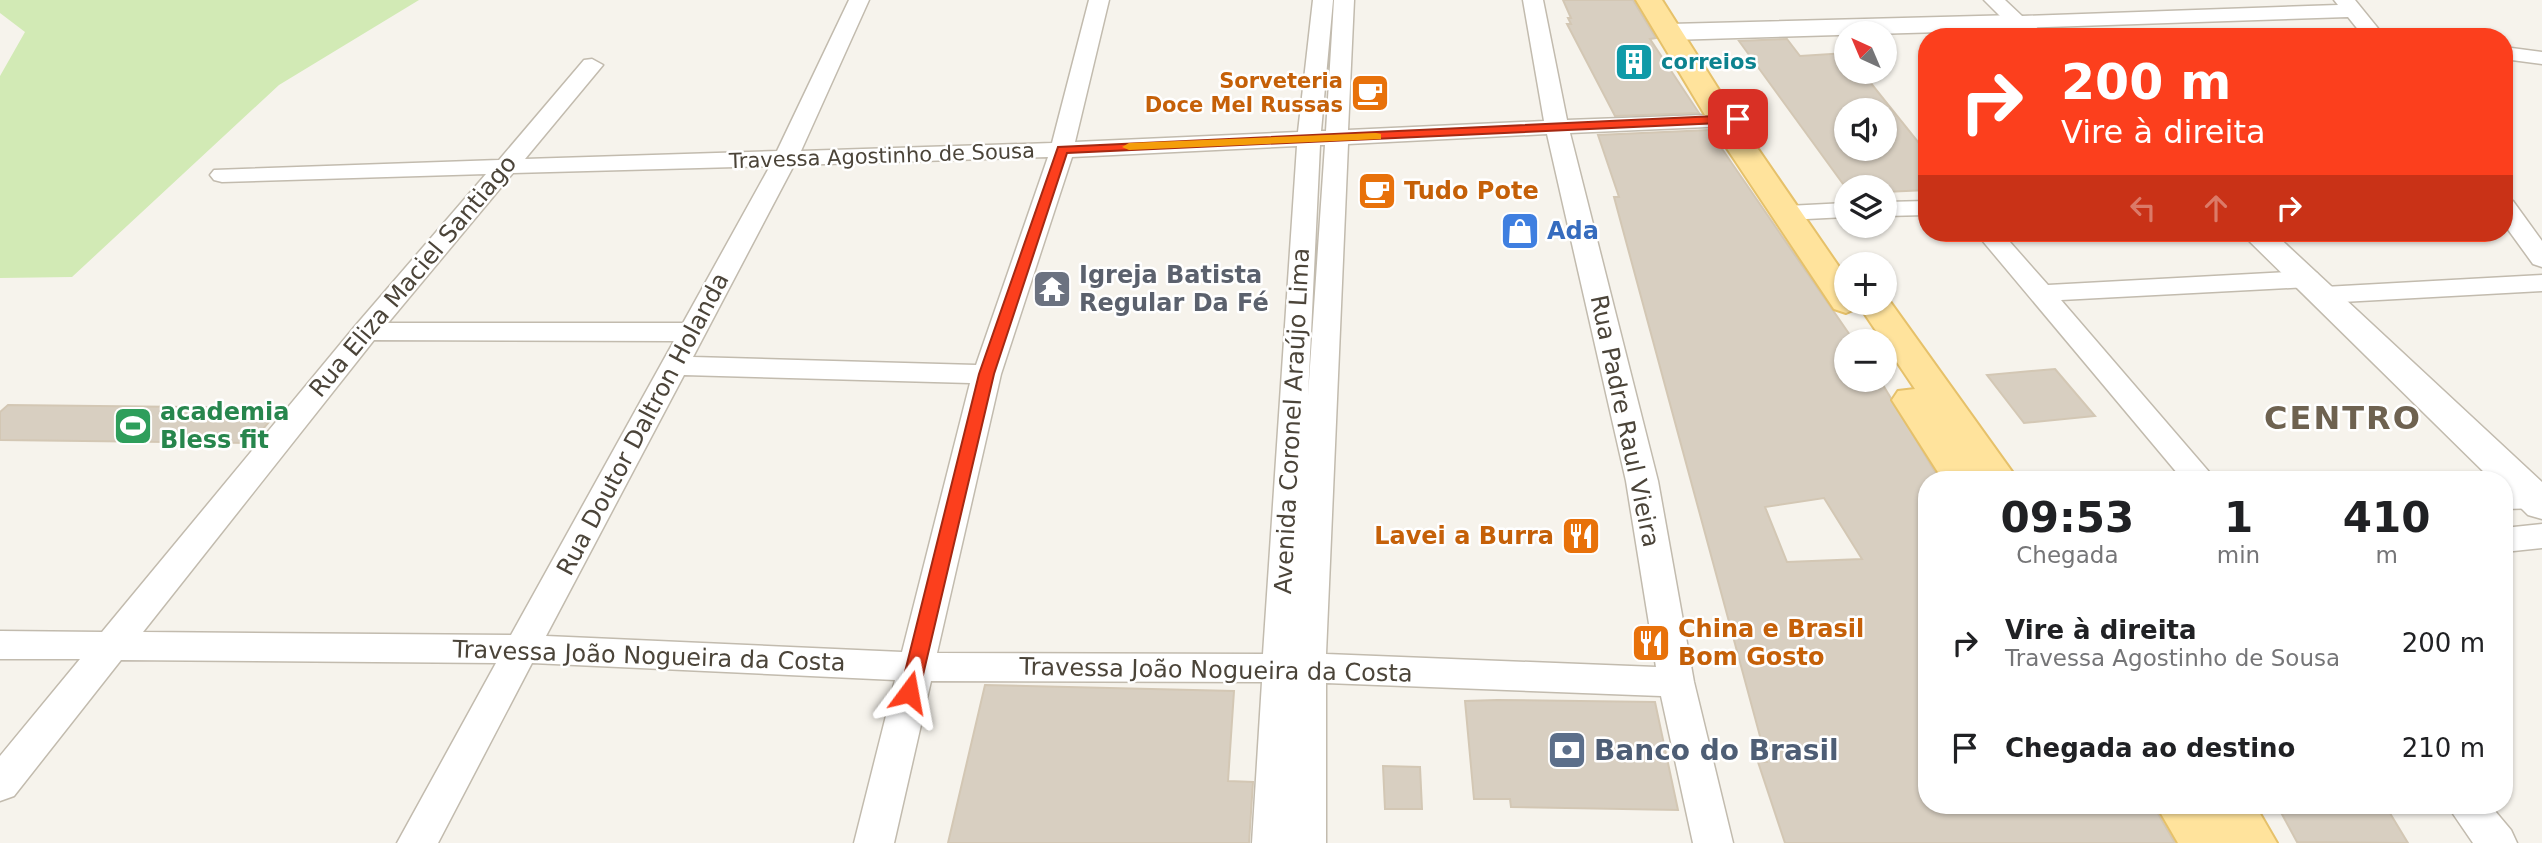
<!DOCTYPE html>
<html lang="pt">
<meta charset="utf-8">
<style>
body{margin:0;font-family:"DejaVu Sans",sans-serif;background:#f2f2f2;color:#202124;height:100vh;display:flex;flex-direction:column;font-size:26px;white-space:nowrap}
*{box-sizing:border-box;margin:0}
p{font-size:23px;color:#757577}
.icon{flex:none;width:38px;height:38px;fill:none;stroke:currentColor;stroke-width:2;stroke-linecap:round;stroke-linejoin:round}
.map{position:relative;flex:1;overflow:hidden}
.sheet{position:absolute;left:1918px;top:471px;width:595px;height:343px;display:flex;flex-direction:column;background:#fff;border-radius:28px;box-shadow:0 2px 5px #0004}
.sheet>*{flex:none}
.guide{position:absolute;left:1918px;top:28px;width:595px;height:214px;border-radius:28px;box-shadow:0 2px 5px #0004;background:#fc3f1d;color:#fff;overflow:hidden}
.needle{width:46px;rotate:316deg}
.buttons{position:absolute;left:1834px;top:21px;display:grid;gap:14px}
.buttons a{display:grid;place-items:center;width:63px;height:63px;border-radius:50%;background:#fff;box-shadow:0 2px 5px #0004;font-size:35px}
.pin{position:absolute;display:grid;place-items:center;width:60px;height:60px;color:#fff;margin:-30px;border-radius:14px;box-shadow:0 4px 10px #0006}
.me{position:absolute;width:77px;margin:-38px;rotate:13deg;stroke-linejoin:round;filter:drop-shadow(0 0 5px #0008)}
.turn{display:flex;align-items:center;gap:24px;height:147px;padding:0 28px;font-size:32px}
.turn .icon{width:91px;height:91px;stroke-width:2.5}
.turn b{display:block;font-size:49px;line-height:60px}
.lanes{display:flex;align-items:center;height:66px;padding:0 28px;background:#0003;justify-content:center;gap:35px;direction:ltr}
.lanes .off{opacity:.35}
.eta{display:flex;justify-content:space-evenly;align-items:center;height:119px;text-align:center}
.eta b{font-size:42px;font-weight:800;line-height:49px}
ul{padding:0;list-style:none}
li{display:flex;align-items:center;gap:21px;height:105px;padding:0 28px}
li div{flex:1}
li b{display:block;font-size:26px}
li em{font-style:normal}
.map>svg:first-child{display:block}
</style>
<div class="map">
<svg width="2542" height="843" viewBox="0 0 2542 843">
<rect width="100%" height="100%" fill="#f6f3ec"/>
<path fill="#d2eab5" d="M 0,0 L 419,0 L 279,85 L 72,277 L 0,278 L 0,76 L 25,32 L 0,13 Z"/>
<path fill="#d8cfc1" stroke="#d3c7b4" stroke-width="2" fill-rule="evenodd" d="M 1563,0 L 1633,0 L 1656,38 L 1650,39 L 1699,113 L 1615,116 L 1567,24 L 1571,24 L 1568,18 L 1571,18 Z
M 1787,39 L 1800,56 L 1846,53 L 1846,72 L 1862,72 L 1927,153 L 1927,190 L 1885,192 L 1885,187 L 1846,188 L 1739,41 ZM 1846,110 L 1885,110 L 1885,149 L 1846,149 Z
M 1709,130 L 1854,341 L 1846,341 L 1846,380 L 1880,380 L 1940,480 L 1927,480 L 1927,805 L 2153,805 L 2175,843 L 1785,843 L 1758,762 L 1767,762 L 1614,197 L 1619,197 L 1598,135 ZM 1824,498 L 1862,559 L 1787,562 L 1765,507 Z
M 2055,369 L 2095,416 L 2024,423 L 1987,375 Z
M 8,405 L 281,408 L 251,443 L 0,440 L 0,412 Z
M 985,685 L 1234,691 L 1228,781 L 1253,782 L 1249,843 L 948,843 Z
M 1497,700 L 1655,702 L 1678,810 L 1511,807 L 1510,799 L 1474,799 L 1465,701 Z
M 1383,766 L 1420,767 L 1422,809 L 1385,809 Z
M 2277,805 L 2385,805 L 2408,843 L 2297,842 Z"/>
<g fill="none" stroke-linecap="round" stroke-linejoin="round">
<g stroke="#c2bbae" stroke-width="3">
<path id="minor" d="M 849,0 L 869,0 L 801,151 L 1052,143 L 1089,0 L 1109,0 L 1075,142 L 1298,132 L 1313,0 L 1333,0 L 1321,131 L 1326,131 L 1334,0 L 1354,0 L 1348,130 L 1544,121 L 1523,0 L 1543,0 L 1567,120 L 1760,113 L 1763,118 L 1760,123 L 1752,125 L 1570,133 L 1658,481 L 1694,682 L 1733,843 L 1693,843 L 1661,696 L 1326,683 L 1326,843 L 1252,843 L 1262,682 L 931,681 L 894,843 L 854,843 L 895,680 L 532,663 L 438,843 L 397,843 L 496,663 L 121,660 L 14,796 L 0,801 L 0,756 L 80,659 L 0,659 L 0,631 L 102,632 L 356,325 L 486,174 L 222,182 L 214,180 L 210,175 L 214,170 L 499,160 L 584,60 L 592,59 L 603,65 L 525,159 L 777,151 ZM 1547,134 L 1626,481 L 1656,667 L 1326,654 L 1348,144 ZM 1320,145 L 1325,145 L 1308,396 ZM 1297,146 L 1263,654 L 937,653 L 1001,374 L 1072,157 ZM 1048,157 L 976,365 L 693,357 L 794,165 ZM 770,166 L 683,323 L 388,323 L 513,173 ZM 374,340 L 674,341 L 511,635 L 143,632 ZM 684,375 L 970,383 L 902,652 L 546,636 Z
M 1984,0 L 2005,0 L 2022,16 L 2338,5 L 2334,0 L 2355,0 L 2385,37 L 2364,37 L 2348,17 L 2017,28 L 2010,26 Z
M 2504,47 L 2542,52 L 2542,64 L 2504,59 Z
M 2504,199 L 2513,201 L 2542,241 L 2542,267 L 2533,264 L 2504,224 Z
M 1927,201 L 1927,215 L 1885,216 L 1885,202 Z
M 1846,203 L 1846,217 L 1787,220 L 1778,218 L 1775,213 L 1778,208 L 1787,206 Z
M 1976,233 L 2002,233 L 2048,285 L 2308,271 L 2317,273 L 2321,279 L 2317,285 L 2308,287 L 2061,300 L 2216,480 L 2183,480 Z
M 2542,275 L 2542,291 L 2324,303 L 2315,301 L 2311,295 L 2315,289 L 2324,287 Z
M 2542,486 L 2542,508 L 2504,509 L 2504,487 Z
M 2542,524 L 2542,548 L 2504,552 L 2504,528 Z
M 2447,805 L 2490,805 L 2511,830 L 2517,843 L 2473,843 Z"/>
</g>
<g stroke="#c2bbae" stroke-width="3">
<path id="tertiary" d="M 2017,15 L 2026,17 L 2047,37 L 2019,37 L 2011,30 L 1670,40 L 1661,37 L 1657,32 L 1661,27 L 1670,24 Z
M 2241,233 L 2274,233 L 2542,482 L 2542,519 L 2528,515 L 2504,491 L 2504,480 L 2492,480 Z"/>
</g>
<g stroke="#e6c16a" stroke-width="4">
<path id="primary" d="M 1636,0 L 1662,0 L 1738,120 L 1846,277 L 1846,303 L 1885,303 L 1886,296 L 2018,480 L 1943,480 L 1892,400 L 1898,391 L 1915,389 L 1860,307 L 1846,313 L 1834,309 L 1708,120 Z
M 2156,805 L 2255,805 L 2277,843 L 2178,843 Z"/>
</g>
<use href="#minor" fill="#fff" fill-rule="evenodd"/>
<use href="#tertiary" fill="#fff" fill-rule="evenodd"/>
<use href="#primary" fill="#ffe39c" fill-rule="evenodd"/>
</g>
<path fill="#fc3f1d" stroke="#a42913" stroke-width="2" d="M 1738,115 L 1742,116 L 1742,122 L 1067,153 L 994,374 L 919,692 L 916,698 L 903,698 L 900,692 L 979,374 L 1058,147 Z"/>
<path fill="#f59e0b" d="M 1376,133 L 1381,134 L 1381,139 L 1129,150 L 1122,147 L 1129,143 Z"/>
<defs>
<g id="building-square" transform="scale(2.0125)"><rect x="-9" y="-9" width="18" height="18" rx="4" fill="#0f9aa8" stroke="#fff"/><path d="M-4-6H4V6H1V3H-1V6H-4ZM-2.5-4.3h1.7v1.8h-1.7ZM.8-4.3h1.7v1.8H.8ZM-2.5-1h1.7V.8h-1.7ZM.8-1h1.7V.8H.8Z" fill="#fff"/></g>
<g id="cafe-square" transform="scale(2.0125)"><rect x="-9" y="-9" width="18" height="18" rx="4" fill="#e8710a" stroke="#fff"/><path d="M-5.5-4.5H6V0H3Q3 3.5 0 3.5H-2.5Q-5.5 3.5-5.5 0ZM3-3.2v2h1.7v-2ZM-6 4.5H4V6H-6Z" fill="#fff"/></g>
<g id="shop-square" transform="scale(2.0125)"><rect x="-9" y="-9" width="18" height="18" rx="4" fill="#3f7fe0" stroke="#fff"/><path d="M-5-2.5h2.3a2.7 3.5 0 0 1 5.4 0H5L5.5 6h-11ZM-1.5-2.5h3a1.5 2.3 0 0 0-3 0Z" fill="#fff"/></g>
<g id="temple-square" transform="scale(2.0125)"><rect x="-9" y="-9" width="18" height="18" rx="4" fill="#6b7280" stroke="#fff"/><path d="M0-6L5-2H3V0L6.5 2.5H4V6H1.5V3h-3V6H-4V2.5H-6.5L-3 0V-2H-5Z" fill="#fff"/></g>
<g id="stadium-square" transform="scale(2.0125)"><rect x="-9" y="-9" width="18" height="18" rx="4" fill="#2e9e5b" stroke="#fff"/><path d="M0-5a6.5 5 0 1 0 0 10a6.5 5 0 1 0 0-10ZM-3.5-1.8h7v3.6h-7Z" fill="#fff"/></g>
<g id="restaurant-square" transform="scale(2.0125)"><rect x="-9" y="-9" width="18" height="18" rx="4" fill="#e8710a" stroke="#fff"/><path d="M-5-6h1v4h1v-4h1v4h1v-4h1v5L-1.5 .5V6h-2V.5L-5-1ZM5-6V6H3V1.5H1.5Q1.5-4 5-6Z" fill="#fff"/></g>
<g id="bank-square" transform="scale(2.0125)"><rect x="-9" y="-9" width="18" height="18" rx="4" fill="#5c6f8a" stroke="#fff"/><path d="M-6-4H6V4H-6ZM0-2.3a2.3 2.3 0 1 0 0 4.6a2.3 2.3 0 1 0 0-4.6Z" fill="#fff"/></g>
</defs>
<g fill-rule="evenodd">
<use href="#building-square" x="1634" y="62"/>
<use href="#cafe-square" x="1370" y="93"/>
<use href="#cafe-square" x="1377" y="191"/>
<use href="#shop-square" x="1520" y="231"/>
<use href="#temple-square" x="1052" y="289"/>
<use href="#stadium-square" x="133" y="426"/>
<use href="#restaurant-square" x="1581" y="536"/>
<use href="#restaurant-square" x="1651" y="643"/>
<use href="#bank-square" x="1567" y="750"/>
</g>
<g text-anchor="middle" stroke-width="5" stroke-linejoin="round" paint-order="stroke">
<g font-size="21" font-weight="bold" fill="#0d838f" stroke="#fff" text-anchor="start">
<text x="1661" y="69">correios</text>
</g>
<g font-size="21" font-weight="bold" fill="#c56008" stroke="#fff" text-anchor="end">
<text x="1343" y="88">Sorveteria<tspan x="1343" dy="24">Doce Mel Russas</tspan></text>
</g>
<g font-size="21" fill="#4b4439" stroke="#fff">
<text transform="translate(882 156) rotate(-2)" y="7">Travessa Agostinho de Sousa</text>
</g>
<g font-size="24" font-weight="bold" fill="#c56008" stroke="#fff" text-anchor="start">
<text x="1404" y="199">Tudo Pote</text>
<text x="1554" y="544" text-anchor="end">Lavei a Burra</text>
<text x="1678" y="637">China e Brasil<tspan x="1678" dy="28">Bom Gosto</tspan></text>
</g>
<g font-size="24" font-weight="bold" fill="#366cbe" stroke="#fff" text-anchor="start">
<text x="1547" y="239">Ada</text>
</g>
<g font-size="24" font-weight="bold" fill="#5b616d" stroke="#fff" text-anchor="start">
<text x="1079" y="283">Igreja Batista<tspan x="1079" dy="28">Regular Da Fé</tspan></text>
</g>
<g font-size="24" fill="#4b4439" stroke="#fff">
<text transform="translate(413 276) rotate(-50)" y="8">Rua Eliza Maciel Santiago</text>
<text transform="translate(1292 421) rotate(-87)" y="8">Avenida Coronel Araújo Lima</text>
<text transform="translate(1625 421) rotate(78)" y="8">Rua Padre Raul Vieira</text>
<text transform="translate(643 424) rotate(-62)" y="8">Rua Doutor Daltron Holanda</text>
<text transform="translate(649 656) rotate(2)" y="8">Travessa João Nogueira da Costa</text>
<text transform="translate(1216 670) rotate(1)" y="8">Travessa João Nogueira da Costa</text>
</g>
<g font-size="24" font-weight="bold" fill="#27864d" stroke="#fff" text-anchor="start">
<text x="160" y="420">academia<tspan x="160" dy="28">Bless fit</tspan></text>
</g>
<g font-size="28" font-weight="bold" fill="#4e5e75" stroke="#fff" text-anchor="start">
<text x="1594" y="760">Banco do Brasil</text>
</g>
<g font-size="32" font-weight="bold" letter-spacing="2" fill="#6e6250" stroke="#fff">
<text x="2343" y="429">CENTRO</text>
</g>
</g>
</svg>
<div class="buttons">
<a><svg class="needle" viewBox="-14 -14 28 28"><path d="M0-13l5 13h-10z" fill="#e53935"/><path d="M0 13l5-13h-10z" fill="#757577"/></svg></a>
<a><svg class="icon" aria-label="sound" viewBox="0 0 24 24"><path d="M4 9h4l5-4v14l-5-4H4zM17 9q2 3 0 6"/></svg></a>
<a><svg class="icon" aria-label="layers" viewBox="0 0 24 24"><path d="M12 4l9 5-9 5-9-5zM3 14l9 5 9-5"/></svg></a>
<a>+</a>
<a>−</a>
</div>
<div class="pin" style="left:1738px;top:119px;background:#d93025"><svg class="icon" aria-label="arrive" viewBox="0 0 24 24"><path d="M6 21V4h12l-3 4 3 4H6"/></svg></div>
<svg class="me" style="left:909px;top:692px" viewBox="-20 -20 40 40"><path d="M0-17L14 15 0 8-14 15z" fill="#fc3f1d" stroke="#fff" stroke-width="4"/></svg>
<div class="guide">
<div class="turn"><svg class="icon" aria-label="right" viewBox="0 0 24 24"><path d="M7 20v-9h11M14 6l5 5-5 5"/></svg><div><b>200 m</b>Vire à direita</div></div>
<div class="lanes"><svg class="icon off" aria-label="left" viewBox="0 0 24 24"><path d="M17 20v-9H6M10 6l-5 5 5 5"/></svg><svg class="icon off" aria-label="ahead" viewBox="0 0 24 24"><path d="M12 20V5M6 11l6-6 6 6"/></svg><svg class="icon" aria-label="right" viewBox="0 0 24 24"><path d="M7 20v-9h11M14 6l5 5-5 5"/></svg></div>
</div>
<section class="sheet">
<div class="eta">
<div><b>09:53</b><p>Chegada</p></div>
<div><b>1</b><p>min</p></div>
<div><b>410</b><p>m</p></div>
</div>
<ul>
<li><svg class="icon" aria-label="right" viewBox="0 0 24 24"><path d="M7 20v-9h11M14 6l5 5-5 5"/></svg><div><b>Vire à direita</b><p>Travessa Agostinho de Sousa</p></div><em>200 m</em></li>
<li><svg class="icon" aria-label="arrive" viewBox="0 0 24 24"><path d="M6 21V4h12l-3 4 3 4H6"/></svg><div><b>Chegada ao destino</b></div><em>210 m</em></li>
</ul>
</section>
</div>
